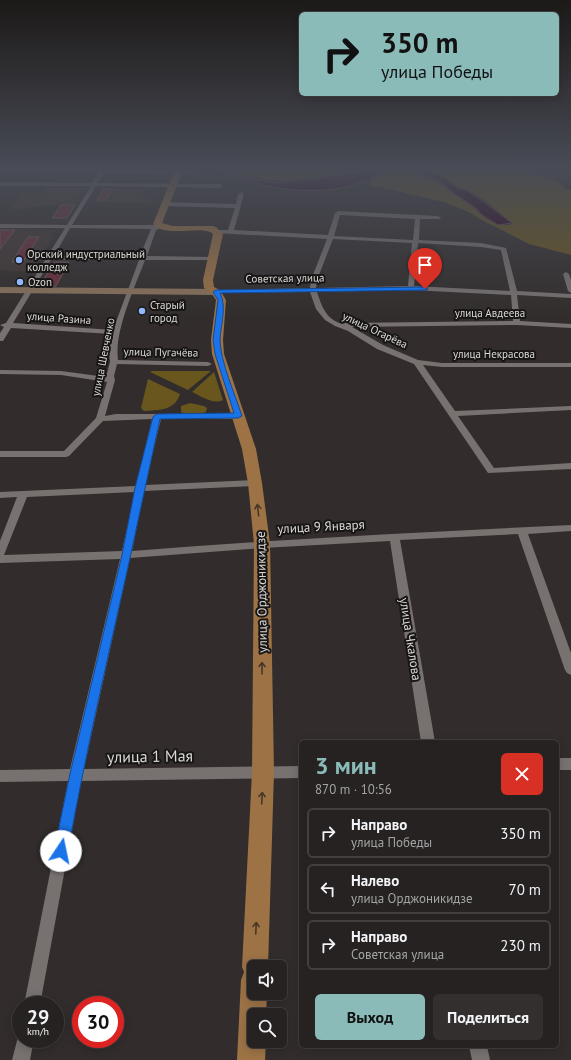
<!DOCTYPE html>
<html lang="ru">
<meta charset="utf-8">
<style>
body{margin:0;font-family:"PT Sans",sans-serif;background:#322f2e;color:#f1f3f6;height:100vh;display:flex;flex-direction:column;font-size:15px;white-space:nowrap}
*{box-sizing:border-box;margin:0}
p{font-size:13px;color:#a4a4a5}
.icon{flex:none;width:22px;height:22px;fill:none;stroke:currentColor;stroke-width:2;stroke-linecap:round;stroke-linejoin:round}
.map{position:relative;flex:1;overflow:hidden}
.panel{position:absolute;left:299px;top:740px;width:260px;height:308px;display:flex;flex-direction:column;background:#262221;border-radius:6px;box-shadow:0 2px 10px #0003,0 0 0 1px #423f3f}
.panel>*{flex:none}
.top-card{position:absolute;left:299px;top:12px;width:260px;height:84px;border-radius:6px;box-shadow:0 2px 10px #0003,0 0 0 1px #423f3f;background:#8bbbb9;color:#111;overflow:hidden}
.controls{position:absolute;left:247px;top:960px;display:grid;gap:8px}
.controls a{display:grid;place-items:center;width:40px;height:40px;border-radius:6px;background:#262221;box-shadow:0 2px 10px #0003,0 0 0 1px #423f3f;font-size:20px}
.speed{position:absolute;left:12px;top:996px;display:flex;gap:8px;font-size:20px;font-weight:700;text-align:center}
.speed>*{display:grid;place-content:center;width:52px;height:52px;border-radius:50%;background:#262221;box-shadow:0 2px 10px #0003,0 0 0 1px #423f3f;line-height:1}
.speed small{font-size:10px;font-weight:400}
.speed .limit{border:6px solid #d22;background:#fff;color:#111}
.pin{position:absolute;display:grid;place-items:center;width:34px;height:34px;color:#fff;margin:-41px -17px;border-radius:50% 50% 50% 0;rotate:-45deg;box-shadow:0 0 4px #0007}
.pin .icon{rotate:45deg}
.me{position:absolute;width:44px;margin:-22px;rotate:11deg;stroke-linejoin:round;filter:drop-shadow(0 0 3px #0008)}
.turn{display:flex;align-items:center;gap:14px;height:84px;padding:0 16px;font-size:18px}
.turn .icon{width:52px;height:52px;stroke-width:2.5}
.turn b{display:block;font-size:28px;line-height:34px}
.round{display:grid;place-items:center;flex:none;width:42px;height:42px;border-radius:6px;background:#322f2e}
.overview{display:flex;align-items:center;justify-content:space-between;height:68px;padding:0 16px}
h1{font-size:24px;font-weight:600;line-height:30px;color:#8bbbb9}
.cta{display:flex;gap:8px;margin-top:auto;padding:8px 16px}
.cta a{flex:1;height:46px;border-radius:6px;background:#8bbbb9;color:#111;font-size:16px;font-weight:600;line-height:46px;text-align:center}
.cta a+a{background:#322f2e;color:#f1f3f6}
ul{padding:0;list-style:none}
li{display:flex;align-items:center;gap:12px;height:50px;margin:0 8px 6px;padding:0 8px;border:2px solid #423f3f;border-radius:6px}
li div{flex:1}
li b{display:block;font-size:15px}
li em{font-style:normal}
.map>svg:first-child{display:block}
</style>
<div class="map">
<svg width="571" height="1060" viewBox="0 0 571 1060">
<rect width="100%" height="100%" fill="#322d2c"/>
<path fill="#403532" d="M 47,188 L 86,188 L 75,205 L 49,205 L 22,209 L 11,209 L 22,193 L 43,193 Z
M 103,189 L 144,189 L 141,197 L 151,197 L 148,203 L 95,202 Z
M 0,229 L 54,230 L 51,235 L 54,236 L 30,272 L 0,270 Z"/>
<path fill="#68561d" d="M 231,170 L 366,170 L 290,180 L 268,180 L 246,175 Z
M 383,170 L 412,171 L 421,174 L 444,186 L 451,192 L 474,208 C 484,219 498,228 513,224 L 487,202 L 471,192 L 457,186 L 447,178 L 426,170 L 527,170 L 530,173 L 557,181 L 566,189 L 571,191 L 571,255 L 529,244 L 482,220 L 469,212 L 444,202 L 371,185 L 370,181 L 381,174 L 380,171 Z
M 152,371 L 211,371 L 188,390 L 150,372 Z
M 214,372 L 223,400 C 213,405 201,396 192,392 Z
M 148,379 L 180,394 C 175,411 158,410 144,411 L 141,408 Z
M 190,403 L 204,406 L 207,408 L 206,412 C 199,415 187,416 181,412 L 181,406 Z"/>
<path fill="#2a001e" stroke="#5f4156" d="M 220,170 L 225,170 L 244,178 L 275,183 L 319,178 L 370,170 L 380,170 L 377,171 L 380,174 L 377,176 C 366,179 356,185 345,187 C 305,196 256,187 220,170 Z
M 408,170 L 424,170 L 445,177 L 456,187 L 466,190 L 477,197 L 512,223 L 498,225 L 482,215 L 477,209 L 455,194 L 440,182 L 424,174 Z"/>
<path fill="#6a2e3a" stroke="#635d5e" d="M 103,189 L 113,189 L 106,200 L 97,200 Z
M 61,205 L 75,205 L 67,218 L 52,218 Z
M 0,230 L 15,230 L 0,249 Z
M 28,237 L 39,237 L 23,262 L 12,262 Z
M 54,262 L 69,262 L 56,286 L 40,286 Z"/>
<g fill="none" stroke-linecap="round" stroke-linejoin="round">
<path fill="#777170" fill-rule="evenodd" d="M 0,170 L 197,171 L 199,173 L 104,173 L 97,183 L 220,184 L 223,186 L 220,188 L 96,186 L 72,225 L 160,225 L 163,227 L 156,230 L 147,256 L 214,257 L 214,259 L 212,260 L 145,260 C 135,287 114,331 118,360 L 208,362 L 212,364 L 208,366 L 117,364 L 114,376 L 115,380 L 105,416 L 116,414 L 241,414 L 242,416 L 241,418 L 238,419 L 161,419 L 145,485 L 255,480 L 260,483 L 255,486 L 144,491 L 132,551 C 279,539 424,532 571,525 L 571,531 L 528,534 L 571,653 L 571,675 L 567,673 L 565,670 L 518,534 L 400,540 L 435,742 L 421,742 L 390,541 L 262,548 L 130,558 L 84,769 L 301,766 L 301,778 L 81,781 L 40,1005 L 24,1005 L 68,781 L 0,782 L 0,770 L 70,769 L 120,559 L 0,563 L 0,541 L 17,497 L 0,498 L 0,492 L 136,486 L 152,419 L 103,421 L 69,456 L 66,457 L 0,457 L 0,451 L 64,451 L 96,418 L 107,382 L 61,375 L 0,374 L 0,370 L 61,371 L 106,377 L 110,362 L 109,353 L 112,334 L 11,328 L 3,341 L 0,341 L 0,333 L 4,327 L 0,325 L 6,323 L 65,228 L 0,228 L 0,224 L 67,225 L 91,186 L 0,186 L 0,182 L 92,183 L 99,172 L 0,171 ZM 70,228 L 151,229 L 140,256 L 54,256 ZM 51,260 L 139,260 L 113,330 L 13,323 ZM 135,492 L 122,551 L 4,555 L 27,497 Z
M 241,192 L 244,194 L 234,230 L 328,235 L 335,213 L 338,211 L 438,216 L 441,218 L 440,219 L 420,219 L 419,240 L 481,243 L 506,248 L 517,291 L 571,294 L 571,298 L 517,295 L 520,321 L 571,324 L 571,328 L 517,325 L 352,327 L 383,345 L 418,360 L 442,363 L 571,363 L 571,367 L 442,367 L 423,365 L 455,411 L 571,406 L 571,410 L 458,416 L 494,468 L 571,463 L 571,469 L 488,473 L 414,364 L 377,349 L 348,331 L 335,326 L 325,320 L 316,309 L 310,292 L 214,293 L 214,291 L 216,290 L 310,288 L 311,280 L 327,239 L 215,233 L 213,232 L 213,230 L 228,230 L 235,208 L 165,206 L 162,204 L 165,202 L 236,204 L 238,194 ZM 340,215 L 415,219 L 413,240 L 334,236 ZM 333,239 L 412,243 L 408,286 L 316,288 L 317,280 ZM 418,243 L 481,247 L 501,250 L 510,291 L 414,286 ZM 411,290 L 511,295 L 513,321 L 345,323 L 342,324 C 326,319 322,307 317,292 Z
M 566,272 L 569,274 L 571,280 L 571,293 L 568,291 L 563,274 Z
M 557,758 L 571,758 L 571,770 L 557,770 Z
M 21,1032 L 21,1039 L 34,1039 L 30,1060 L 12,1060 L 19,1033 Z
M 469,1046 L 487,1046 L 490,1060 L 472,1060 Z"/>
<path fill="#8a725b" fill-rule="evenodd" d="M 0,287 L 216,289 L 221,292 L 216,295 L 0,293 Z"/>
<path fill="#9d7346" fill-rule="evenodd" d="M 175,170 L 183,170 L 162,223 L 173,226 L 213,226 L 216,227 L 223,234 L 213,280 L 214,287 L 220,290 L 226,300 L 223,340 L 224,354 L 256,449 L 262,483 L 270,544 L 274,772 L 268,967 L 254,967 L 254,993 L 267,993 L 266,1015 L 254,1015 L 254,1041 L 266,1041 L 265,1060 L 237,1060 L 241,980 L 244,972 L 242,967 L 252,772 L 254,544 L 248,483 L 242,449 L 212,354 L 211,340 L 216,300 L 212,294 L 204,288 L 203,280 L 213,234 C 203,224 166,239 153,224 Z"/>
</g>
<defs><path id="oneway-shaft" d="M-6 0H5M1.5-3L5.5 0L1.5 3" fill="none" stroke-width="1.6" stroke-linecap="round" stroke-linejoin="round"/></defs>
<g stroke="#473726">
<use href="#oneway-shaft" transform="translate(258 510) rotate(-96)"/>
<use href="#oneway-shaft" transform="translate(262 668) rotate(-90)"/>
<use href="#oneway-shaft" transform="translate(262 798) rotate(-87)"/>
<use href="#oneway-shaft" transform="translate(256 928) rotate(-87)"/>
</g>
<linearGradient id="sky" x2="0" y2="1"><stop stop-color="#1c1918"/><stop offset="0.53" stop-color="#494c56"/><stop offset="1" stop-color="#494c56" stop-opacity="0"/></linearGradient>
<rect width="571" height="318" fill="url(#sky)"/>
<path fill="#1a73e8" stroke="#114b97" d="M 425,287 L 427,288 L 427,290 L 220,293 C 227,306 221,324 220,339 C 220,361 235,394 242,416 L 238,418 L 160,419 C 149,468 139,518 128,567 C 107,661 85,756 68,851 L 66,856 L 61,858 L 56,856 L 54,851 L 70,774 L 122,555 L 135,488 L 153,417 L 157,414 L 234,413 L 215,354 L 213,340 L 218,300 L 213,292 L 216,290 Z"/>
<g fill="#90b8fd" stroke="#181615" stroke-width="1.5">
<circle cx="19" cy="260" r="4"/>
<circle cx="20" cy="282" r="4"/>
<circle cx="142" cy="311" r="4"/>
</g>
<g text-anchor="middle" stroke-width="4" stroke-linejoin="round" paint-order="stroke">
<g font-size="11" fill="#dbd8d7" stroke="#181615" text-anchor="start">
<text x="27" y="258">Орский индустриальный<tspan x="27" dy="13">колледж</tspan></text>
<text x="28" y="286">Ozon</text>
<text x="150" y="309">Старый<tspan x="150" dy="13">город</tspan></text>
</g>
<g font-size="11" fill="#dbd8d7" stroke="#181615">
<text transform="translate(285 278) rotate(-1)" y="4">Советская улица</text>
<text x="490" y="317">улица Авдеева</text>
<text transform="translate(59 318) rotate(4)" y="4">улица Разина</text>
<text transform="translate(375 330) rotate(25)" y="4">улица Огарёва</text>
<text transform="translate(161 352) rotate(1)" y="4">улица Пугачёва</text>
<text x="494" y="358">улица Некрасова</text>
<text transform="translate(103 357) rotate(-79)" y="4">улица Шевченко</text>
</g>
<g font-size="13" fill="#dbd8d7" stroke="#181615">
<text transform="translate(321 526) rotate(-3)" y="5">улица 9 Января</text>
<text transform="translate(261 592) rotate(-91)" y="5">улица Орджоникидзе</text>
<text transform="translate(411 639) rotate(81)" y="5">улица Чкалова</text>
</g>
<g font-size="16" fill="#dbd8d7" stroke="#181615">
<text transform="translate(150 756) rotate(-1)" y="6">улица 1 Мая</text>
</g>
</g>
</svg>
<div class="controls">
<a><svg class="icon" aria-label="sound" viewBox="0 0 24 24"><path d="M4 9h4l5-4v14l-5-4H4zM17 9q2 3 0 6"/></svg></a>
<a><svg class="icon" aria-label="search" viewBox="0 0 24 24"><circle cx="10" cy="10" r="6"/><path d="M15 15l6 6"/></svg></a>
</div>
<div class="speed"><div>29<small>km/h</small></div><div class="limit">30</div></div>
<div class="pin" style="left:425px;top:289px;background:#d93025"><svg class="icon" aria-label="arrive" viewBox="0 0 24 24"><path d="M6 21V4h12l-3 4 3 4H6"/></svg></div>
<svg class="me" style="left:61px;top:851px" viewBox="-20 -20 40 40"><circle r="19" fill="#fff"/><path d="M0-13L10 11 0 6-10 11z" fill="#1a73e8"/></svg>
<div class="top-card">
<div class="turn"><svg class="icon" aria-label="right" viewBox="0 0 24 24"><path d="M7 20v-9h11M14 6l5 5-5 5"/></svg><div><b>350 m</b>улица Победы</div></div>
</div>
<section class="panel">
<div class="overview"><div><h1>3 мин</h1><p>870 m · 10:56</p></div><a class="round" style="background:#d93025;color:#fff"><svg class="icon" aria-label="close" viewBox="0 0 24 24"><path d="M6 6l12 12M18 6L6 18"/></svg></a></div>
<ul>
<li><svg class="icon" aria-label="right" viewBox="0 0 24 24"><path d="M7 20v-9h11M14 6l5 5-5 5"/></svg><div><b>Направо</b><p>улица Победы</p></div><em>350 m</em></li>
<li><svg class="icon" aria-label="left" viewBox="0 0 24 24"><path d="M17 20v-9H6M10 6l-5 5 5 5"/></svg><div><b>Налево</b><p>улица Орджоникидзе</p></div><em>70 m</em></li>
<li><svg class="icon" aria-label="right" viewBox="0 0 24 24"><path d="M7 20v-9h11M14 6l5 5-5 5"/></svg><div><b>Направо</b><p>Советская улица</p></div><em>230 m</em></li>
</ul>
<div class="cta"><a>Выход</a><a>Поделиться</a></div>
</section>
</div>
